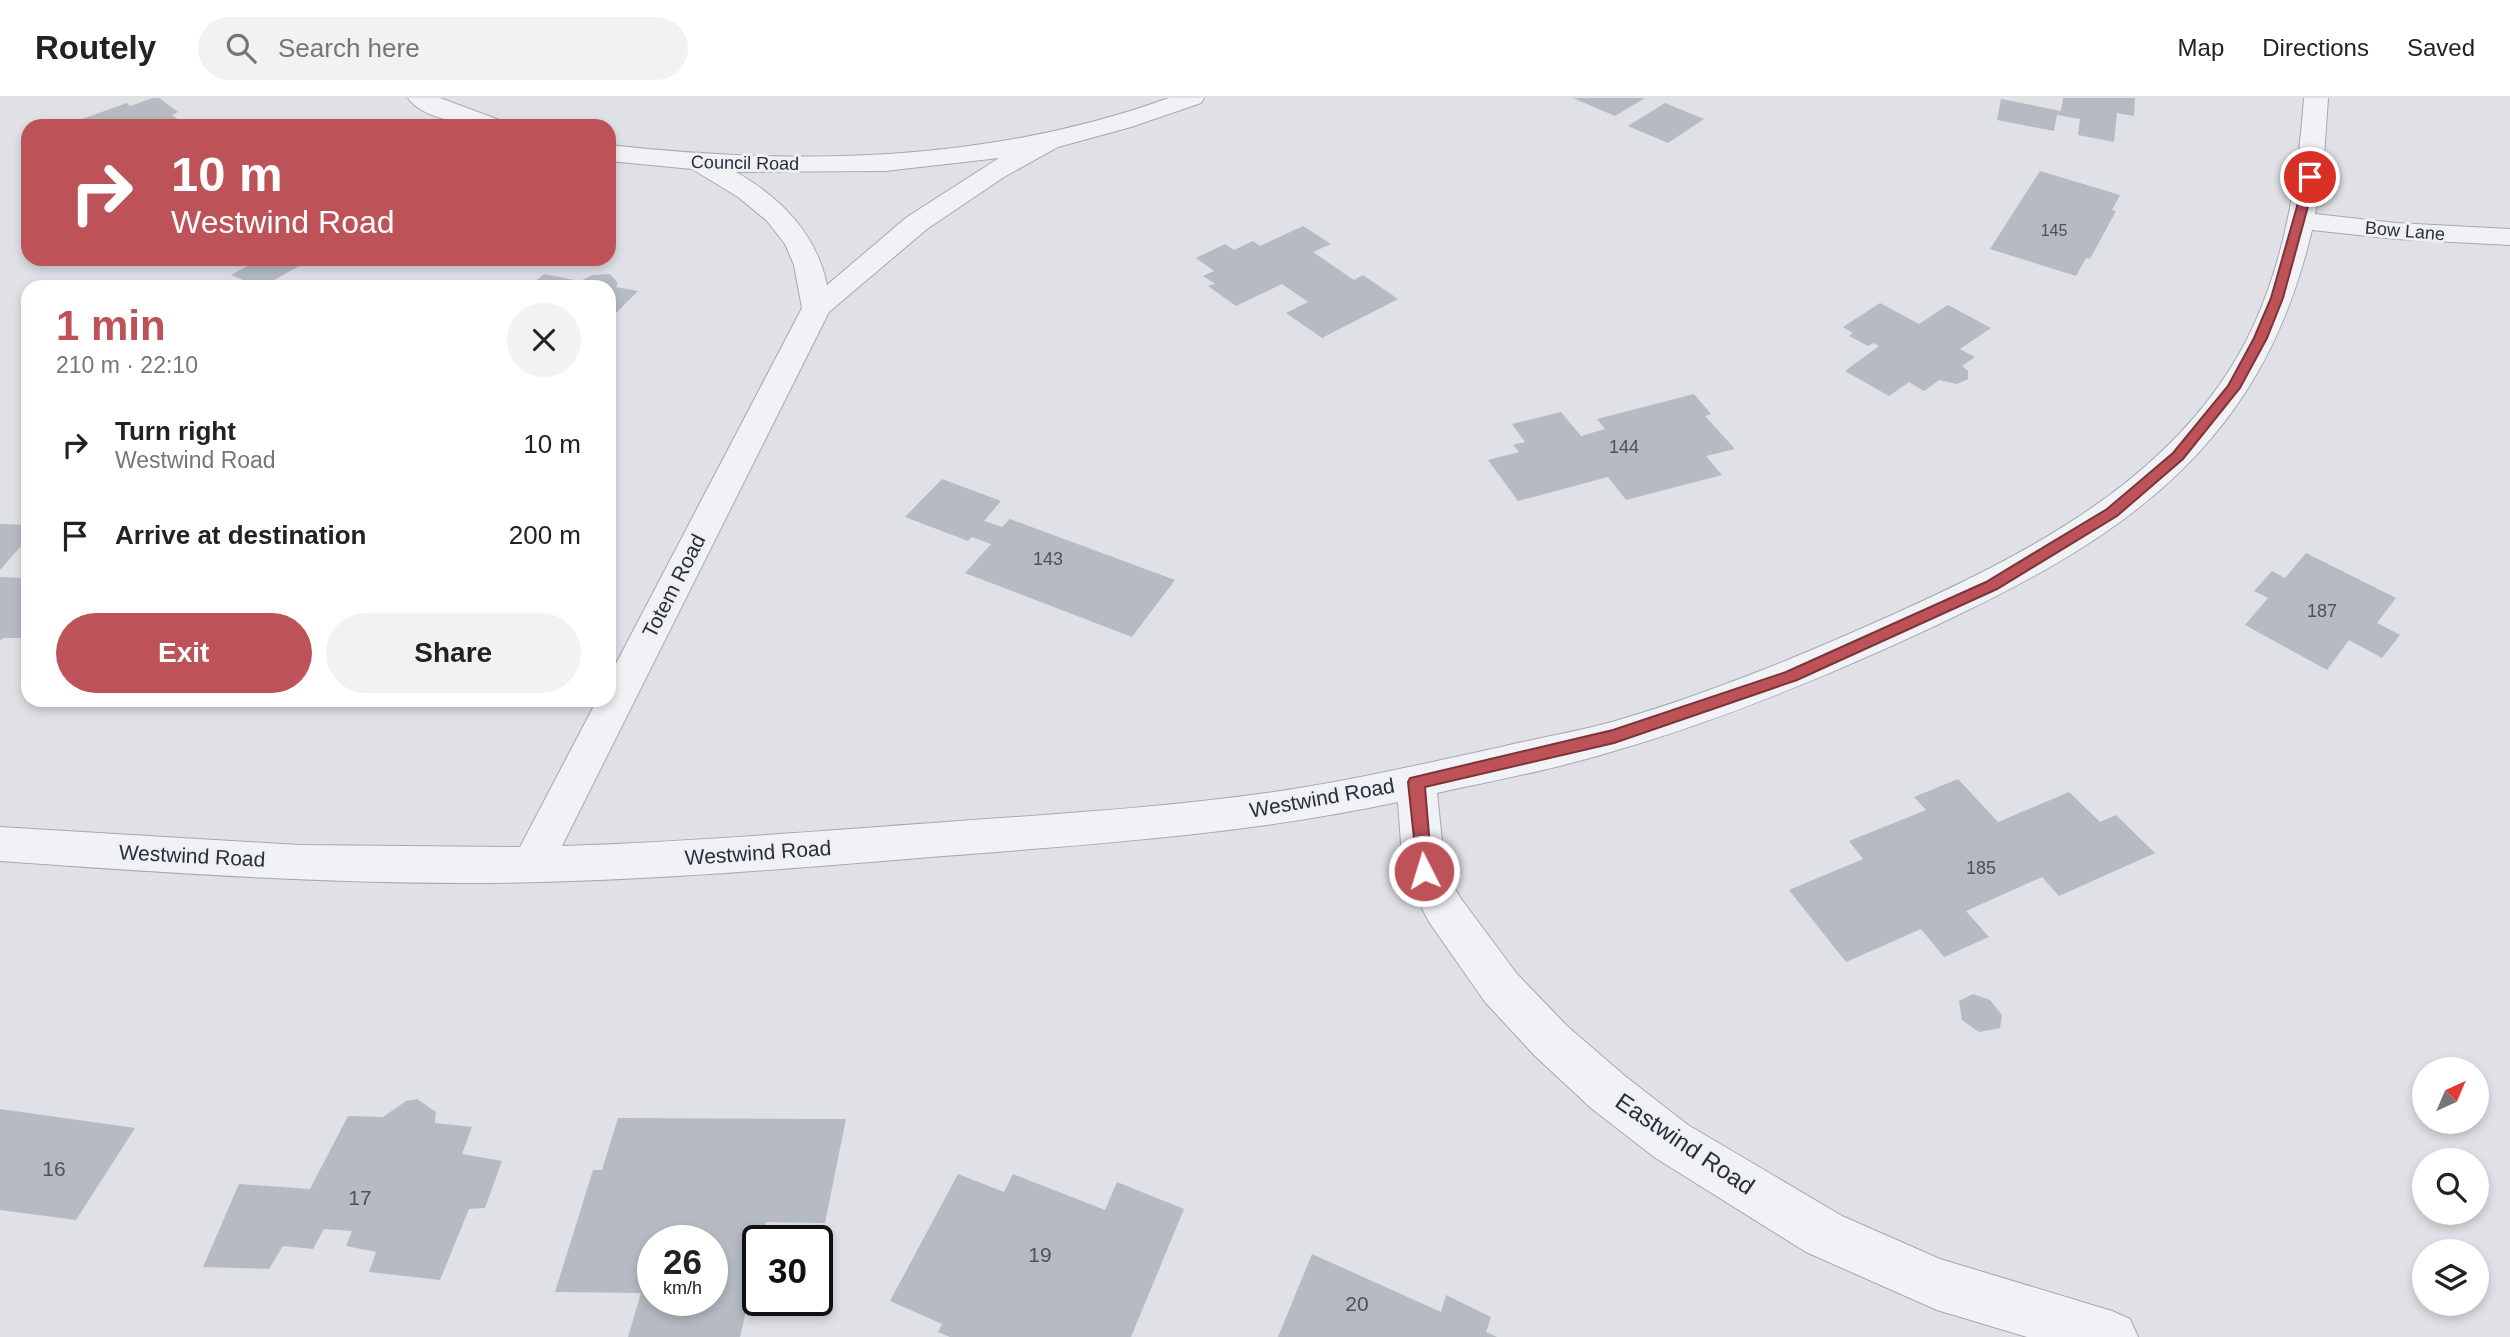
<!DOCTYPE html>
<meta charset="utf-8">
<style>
body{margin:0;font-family:Helvetica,sans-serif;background:#f2f2f2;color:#222;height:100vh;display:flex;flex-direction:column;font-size:26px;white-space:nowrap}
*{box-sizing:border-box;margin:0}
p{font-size:23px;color:#767676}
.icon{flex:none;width:38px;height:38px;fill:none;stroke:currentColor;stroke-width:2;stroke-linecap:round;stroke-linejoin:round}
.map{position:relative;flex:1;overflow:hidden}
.sheet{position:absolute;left:21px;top:182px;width:595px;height:427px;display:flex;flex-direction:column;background:#fff;border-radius:21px;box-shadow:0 4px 10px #0003}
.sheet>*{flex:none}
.guide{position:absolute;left:21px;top:21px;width:595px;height:147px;border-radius:21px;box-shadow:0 4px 10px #0003;background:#bd5258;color:#fff;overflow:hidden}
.needle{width:46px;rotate:44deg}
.controls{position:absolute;left:2412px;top:959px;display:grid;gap:14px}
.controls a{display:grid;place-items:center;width:77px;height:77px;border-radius:50%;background:#fff;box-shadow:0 4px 10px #0003;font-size:35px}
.speed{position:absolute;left:637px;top:1127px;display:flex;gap:14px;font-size:35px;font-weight:700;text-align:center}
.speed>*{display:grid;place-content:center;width:91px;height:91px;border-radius:50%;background:#fff;box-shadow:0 4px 10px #0003;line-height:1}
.speed small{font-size:18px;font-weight:400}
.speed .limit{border:4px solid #111;border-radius:10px;background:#fff;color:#111}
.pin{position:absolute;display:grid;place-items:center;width:60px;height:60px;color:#fff;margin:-30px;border:4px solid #fff;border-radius:50%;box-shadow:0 2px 7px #0007}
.me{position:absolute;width:77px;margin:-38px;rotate:355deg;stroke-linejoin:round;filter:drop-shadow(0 0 5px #0008)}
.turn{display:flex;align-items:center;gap:24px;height:147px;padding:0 35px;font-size:32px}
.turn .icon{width:91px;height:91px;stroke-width:2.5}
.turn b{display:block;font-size:49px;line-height:60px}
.round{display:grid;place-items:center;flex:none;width:74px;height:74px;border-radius:37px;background:#f2f2f2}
.head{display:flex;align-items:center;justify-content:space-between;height:119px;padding:0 35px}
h1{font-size:42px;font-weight:700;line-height:52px;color:#bd5258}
.action{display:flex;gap:14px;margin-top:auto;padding:14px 35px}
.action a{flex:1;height:80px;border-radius:42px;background:#bd5258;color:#fff;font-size:28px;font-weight:700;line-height:80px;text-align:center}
.action a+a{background:#f2f2f2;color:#222}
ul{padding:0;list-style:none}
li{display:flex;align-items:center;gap:21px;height:91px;padding:0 35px}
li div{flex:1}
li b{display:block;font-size:26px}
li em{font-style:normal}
header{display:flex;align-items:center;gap:42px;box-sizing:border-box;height:98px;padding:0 35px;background:#fff;border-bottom:2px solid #e0e0e0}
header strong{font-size:33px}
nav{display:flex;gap:38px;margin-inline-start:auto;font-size:24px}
.search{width:490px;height:63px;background:#f2f2f2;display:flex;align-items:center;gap:18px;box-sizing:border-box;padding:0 24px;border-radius:38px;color:#767676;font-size:26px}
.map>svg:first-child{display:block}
</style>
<header>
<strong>Routely</strong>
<div class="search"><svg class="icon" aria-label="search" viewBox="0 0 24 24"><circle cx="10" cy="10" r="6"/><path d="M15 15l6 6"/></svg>Search here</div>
<nav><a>Map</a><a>Directions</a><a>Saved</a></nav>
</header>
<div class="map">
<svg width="2510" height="1239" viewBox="0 0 2510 1239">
<rect width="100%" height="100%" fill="#dfe1e6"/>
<path fill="#b6bac2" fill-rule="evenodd" d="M 153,0 L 159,0 L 178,14 L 172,17 L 186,28 L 85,28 L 79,22 L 127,5 L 130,8 Z
M 1573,0 L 1645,0 L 1615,18 Z
M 2063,0 L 2135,0 L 2134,18 L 2117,15 L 2114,44 L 2078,37 L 2080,21 L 2057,17 L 2054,33 L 1997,22 L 2001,1 L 2061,13 Z
M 1665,5 L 1704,21 L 1668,45 L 1628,28 Z
M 2040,73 L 2120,97 L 2112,112 L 2116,113 L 2090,161 L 2086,160 L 2076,178 L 1990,151 Z
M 1303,128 L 1331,146 L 1313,154 L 1354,182 L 1363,177 L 1398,201 L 1322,240 L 1286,215 L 1308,204 L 1282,186 L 1236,208 L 1208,188 L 1215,186 L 1203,178 L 1214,173 L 1196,160 L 1225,146 L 1234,152 L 1253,143 L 1260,148 Z
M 260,161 L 311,161 L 262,189 L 231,177 Z
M 544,176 L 580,183 L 593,177 L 610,176 L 618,185 L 616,189 L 638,193 L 609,222 L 609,189 L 528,189 Z
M 1880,205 L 1919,226 L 1948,207 L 1991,230 L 1960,251 L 1975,259 L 1962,268 L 1968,273 L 1968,281 L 1957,286 L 1939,282 L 1924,293 L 1909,284 L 1889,298 L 1845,273 L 1879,248 L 1874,245 L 1868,248 L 1849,238 L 1853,235 L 1843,229 Z
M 1694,296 L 1711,316 L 1705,318 L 1735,351 L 1706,358 L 1722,377 L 1626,402 L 1608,379 L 1518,403 L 1488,362 L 1519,354 L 1513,347 L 1525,344 L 1512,326 L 1561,314 L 1581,338 L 1605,331 L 1597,321 Z
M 942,381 L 1001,403 L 984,423 L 1002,429 L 1010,421 L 1175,482 L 1132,539 L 965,475 L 991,446 L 972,439 L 968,443 L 905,419 Z
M 0,426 L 28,427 L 28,440 L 0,472 Z
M 2306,455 L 2396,500 L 2377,525 L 2400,537 L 2382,560 L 2349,542 L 2327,572 L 2245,527 L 2268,500 L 2254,493 L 2272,473 L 2285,480 Z
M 0,479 L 24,480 L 20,485 L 28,486 L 28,540 L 3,540 L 0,543 Z
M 1958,681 L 1998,724 L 2069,694 L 2100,724 L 2116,717 L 2155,755 L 2059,798 L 2042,779 L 1966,813 L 1989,839 L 1944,859 L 1921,831 L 1846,864 L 1789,792 L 1863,761 L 1849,743 L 1926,712 L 1914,699 Z
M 1973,896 L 1990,902 L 2002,917 L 2000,930 L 1979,934 L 1962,922 L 1959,903 Z
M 417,1001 L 436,1014 L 435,1025 L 472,1029 L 462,1056 L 502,1063 L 485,1110 L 469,1111 L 440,1182 L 369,1174 L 376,1154 L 346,1148 L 352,1133 L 324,1131 L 313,1151 L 283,1148 L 269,1171 L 203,1169 L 239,1086 L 310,1091 L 348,1018 L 383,1019 L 406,1003 Z
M 0,1011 L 135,1030 L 76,1122 L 0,1112 Z
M 618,1020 L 846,1021 L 825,1125 L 766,1124 L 762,1143 L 758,1143 L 758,1162 L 740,1239 L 628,1239 L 641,1195 L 555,1194 L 593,1072 L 602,1072 ZM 653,1143 L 712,1143 L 712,1202 L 653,1202 Z
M 958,1076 L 1004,1094 L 1013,1076 L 1105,1112 L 1117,1084 L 1184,1111 L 1131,1239 L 950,1239 L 938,1234 L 942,1226 L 890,1203 Z
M 1312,1156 L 1441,1214 L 1446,1197 L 1491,1219 L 1486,1234 L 1497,1239 L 1278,1239 Z"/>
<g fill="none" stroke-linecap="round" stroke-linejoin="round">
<g stroke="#a5a8af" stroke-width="2">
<path id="street" d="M 408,0 L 440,0 L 502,23 L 506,28 C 479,28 424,24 408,0 Z
M 1169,0 L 1204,0 L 1201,5 L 1131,29 L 1058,49 L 1004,79 L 927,131 L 829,214 L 562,748 C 690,744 818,733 946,724 C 1053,716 1160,710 1266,695 C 1345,684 1423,666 1501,649 C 1538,640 1575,634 1612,624 C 1712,595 1808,555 1903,512 C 2021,458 2144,395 2220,286 C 2278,205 2297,97 2304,0 L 2328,0 L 2323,74 L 2315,116 L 2396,125 L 2510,131 L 2510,147 L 2396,141 L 2312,132 C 2294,208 2264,278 2213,338 C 2141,425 2037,480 1937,527 C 1832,576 1725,621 1614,653 C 1556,671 1496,682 1437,695 L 1445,772 L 1459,798 L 1517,876 L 1567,928 L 1625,978 L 1688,1027 L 1842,1118 L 1940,1161 L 2112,1213 L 2130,1221 L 2138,1239 L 2027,1239 L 1937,1212 L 1806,1154 L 1654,1059 L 1591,1010 L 1535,958 L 1485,904 L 1429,824 L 1403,773 L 1398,704 C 1248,736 1096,746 943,758 C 784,771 624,785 465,785 C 309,785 155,774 0,763 L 0,729 L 299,747 L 520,749 L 597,602 L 609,602 L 609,579 L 802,210 L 794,167 L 785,146 L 767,123 L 738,99 L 692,71 L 609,63 L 609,47 C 798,68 988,65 1169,0 ZM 999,60 L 907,119 L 827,187 C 816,135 781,100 736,74 L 885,73 Z"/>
</g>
<use href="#street" fill="#f1f2f5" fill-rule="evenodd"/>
</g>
<path fill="#bd5258" stroke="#7b3539" stroke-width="2" d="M 2306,77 L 2316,79 L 2283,200 L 2267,240 L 2240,290 L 2183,361 L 2117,418 L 1997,491 L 1797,582 L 1614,645 L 1425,689 L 1432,773 L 1430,778 L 1424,780 L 1418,778 L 1408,684 L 1410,680 L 1613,632 L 1786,574 L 1986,484 L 2107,411 L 2173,355 L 2228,288 L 2254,240 L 2271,200 Z"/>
<g text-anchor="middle" stroke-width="6" stroke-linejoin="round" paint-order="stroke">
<g font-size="16" fill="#4c515d">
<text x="2054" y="138">145</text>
</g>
<g font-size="18" fill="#292e3b" stroke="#eef0f4">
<text transform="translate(745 65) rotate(1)" y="6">Council Road</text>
<text transform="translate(2405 133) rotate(5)" y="6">Bow Lane</text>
</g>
<g font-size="18" fill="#4c515d">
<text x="1624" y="355">144</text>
<text x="1048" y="467">143</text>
<text x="2322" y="519">187</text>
<text x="1981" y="776">185</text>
</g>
<g font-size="21" fill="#292e3b" stroke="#eef0f4">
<text transform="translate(674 488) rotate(-63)" y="7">Totem Road</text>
<text transform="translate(1322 700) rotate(-10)" y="7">Westwind Road</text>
<text transform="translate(758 755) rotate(-4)" y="7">Westwind Road</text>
<text transform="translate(192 758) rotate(3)" y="7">Westwind Road</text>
</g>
<g font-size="21" fill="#4c515d">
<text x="54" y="1078">16</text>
<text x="360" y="1107">17</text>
<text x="1040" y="1164">19</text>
<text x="1357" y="1213">20</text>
</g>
<g font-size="24" fill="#292e3b" stroke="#eef0f4">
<text transform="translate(1685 1046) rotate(34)" y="8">Eastwind Road</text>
</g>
</g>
</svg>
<div class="controls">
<a><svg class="needle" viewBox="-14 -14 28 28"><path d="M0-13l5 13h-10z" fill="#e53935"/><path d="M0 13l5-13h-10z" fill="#767676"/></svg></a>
<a><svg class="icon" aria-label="search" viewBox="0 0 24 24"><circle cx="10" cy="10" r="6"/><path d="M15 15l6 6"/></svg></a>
<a><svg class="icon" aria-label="layers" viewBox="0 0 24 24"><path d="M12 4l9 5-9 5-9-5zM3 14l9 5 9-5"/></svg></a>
</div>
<div class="speed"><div>26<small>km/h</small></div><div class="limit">30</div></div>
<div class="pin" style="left:2310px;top:79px;background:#d93025"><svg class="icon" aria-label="arrive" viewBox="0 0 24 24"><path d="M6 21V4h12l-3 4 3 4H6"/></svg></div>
<svg class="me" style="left:1424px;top:773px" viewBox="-20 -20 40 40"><circle r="17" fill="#bd5258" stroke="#fff" stroke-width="3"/><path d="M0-11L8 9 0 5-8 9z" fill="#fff"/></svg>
<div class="guide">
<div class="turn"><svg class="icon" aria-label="right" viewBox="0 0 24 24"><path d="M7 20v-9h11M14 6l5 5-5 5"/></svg><div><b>10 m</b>Westwind Road</div></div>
</div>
<section class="sheet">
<div class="head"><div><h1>1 min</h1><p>210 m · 22:10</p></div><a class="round"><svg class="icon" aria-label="close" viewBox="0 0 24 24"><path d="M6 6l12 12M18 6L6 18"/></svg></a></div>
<ul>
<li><svg class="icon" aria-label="right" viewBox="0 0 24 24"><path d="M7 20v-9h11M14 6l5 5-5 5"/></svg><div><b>Turn right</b><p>Westwind Road</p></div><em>10 m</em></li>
<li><svg class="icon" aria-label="arrive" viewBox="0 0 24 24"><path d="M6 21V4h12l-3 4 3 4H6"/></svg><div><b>Arrive at destination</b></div><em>200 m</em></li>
</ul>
<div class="action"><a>Exit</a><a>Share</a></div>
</section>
</div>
